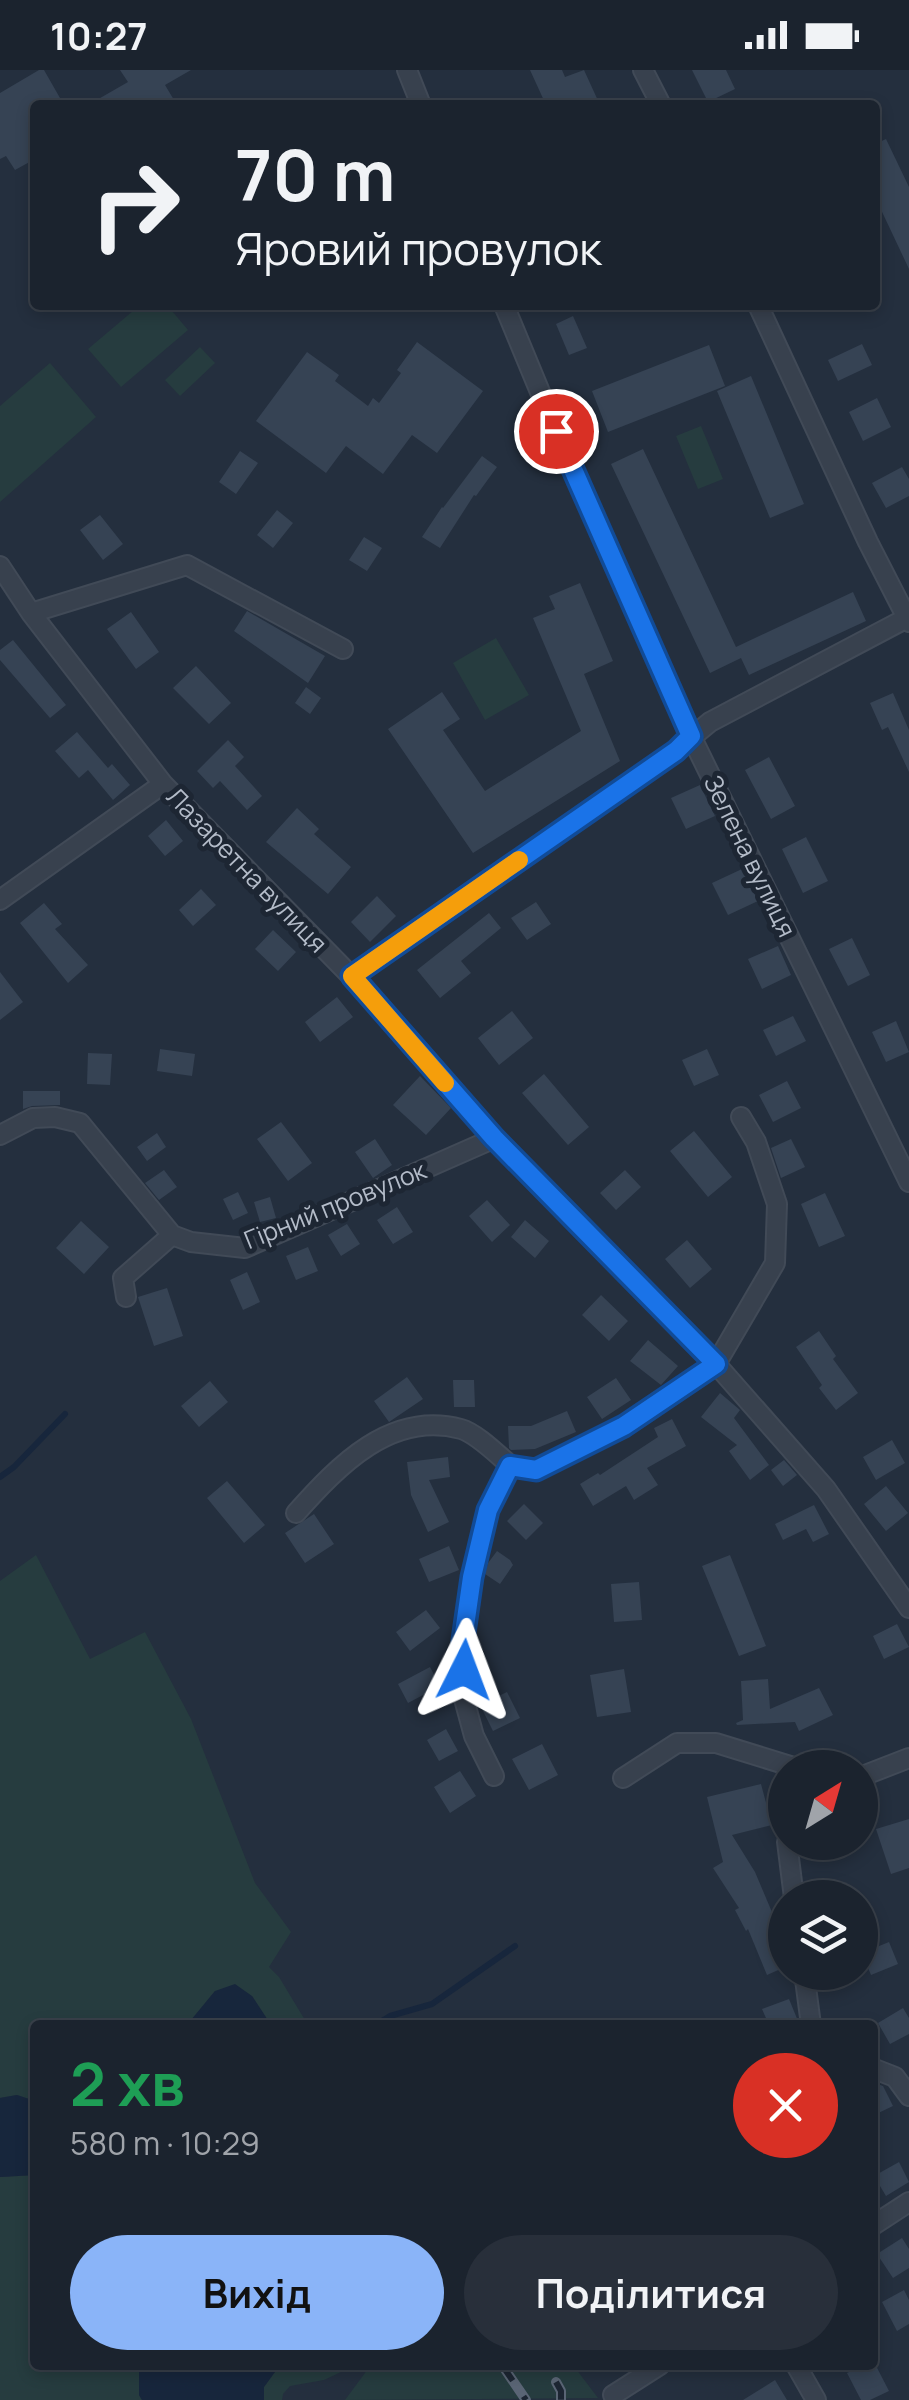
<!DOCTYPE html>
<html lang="uk">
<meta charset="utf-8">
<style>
body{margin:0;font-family:Manrope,sans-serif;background:#282f3a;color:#f1f3f6;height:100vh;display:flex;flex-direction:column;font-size:38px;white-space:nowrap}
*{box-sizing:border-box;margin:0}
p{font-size:32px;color:#a0a4aa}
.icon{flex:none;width:55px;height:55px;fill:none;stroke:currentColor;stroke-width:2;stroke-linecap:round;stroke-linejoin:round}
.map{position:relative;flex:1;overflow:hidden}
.sheet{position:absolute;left:30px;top:1950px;width:848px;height:350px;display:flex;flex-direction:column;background:#1b232e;border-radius:10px;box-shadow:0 5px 15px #0003,0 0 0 2px #39404a}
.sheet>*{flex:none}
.guide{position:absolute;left:30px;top:30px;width:850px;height:210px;border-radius:10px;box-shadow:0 5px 15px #0003,0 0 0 2px #39404a;background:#1b232e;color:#f1f3f6;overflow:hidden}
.needle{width:65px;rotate:37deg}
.fabs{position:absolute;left:768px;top:1680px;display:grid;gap:20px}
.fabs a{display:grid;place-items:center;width:110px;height:110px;border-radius:50%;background:#1b232e;box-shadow:0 5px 15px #0003,0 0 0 2px #39404a;font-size:50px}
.pin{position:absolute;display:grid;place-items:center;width:85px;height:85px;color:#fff;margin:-42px;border:5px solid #fff;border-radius:50%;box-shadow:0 2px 10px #0007}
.me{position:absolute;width:110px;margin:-55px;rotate:3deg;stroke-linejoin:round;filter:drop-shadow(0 0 8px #0008)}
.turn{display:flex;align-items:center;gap:35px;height:210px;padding:0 40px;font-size:45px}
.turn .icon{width:130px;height:130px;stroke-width:2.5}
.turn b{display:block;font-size:70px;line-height:85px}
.round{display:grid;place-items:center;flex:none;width:105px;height:105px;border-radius:52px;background:#282f3a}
.summary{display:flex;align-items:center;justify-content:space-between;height:170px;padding:0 40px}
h1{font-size:60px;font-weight:700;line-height:75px;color:#1e9e55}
.button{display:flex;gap:20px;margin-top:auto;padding:20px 40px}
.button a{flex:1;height:115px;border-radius:60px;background:#8ab4f8;color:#111;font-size:40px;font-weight:700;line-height:115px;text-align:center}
.button a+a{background:#282f3a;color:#f1f3f6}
.status{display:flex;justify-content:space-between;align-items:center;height:70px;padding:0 50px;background:#1b232e;direction:ltr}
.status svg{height:28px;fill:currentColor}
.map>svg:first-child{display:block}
</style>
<div class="status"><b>10:27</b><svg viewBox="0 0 49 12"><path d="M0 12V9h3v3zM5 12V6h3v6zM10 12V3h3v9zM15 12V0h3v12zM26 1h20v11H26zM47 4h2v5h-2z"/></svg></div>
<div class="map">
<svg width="909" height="2330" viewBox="0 0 909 2330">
<rect width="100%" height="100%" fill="#242f3e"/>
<path fill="#263c3f" d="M 140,235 L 167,235 L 188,260 L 121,317 L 88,279 Z
M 200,277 L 215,293 L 180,326 L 165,310 Z
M 50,293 L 96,347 L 0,432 L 0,336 Z
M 701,356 L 723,409 L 698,419 L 676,366 Z
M 496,568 L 529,625 L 485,650 L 453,593 Z
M 36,1485 L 90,1589 L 145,1562 L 191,1649 L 255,1813 L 291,1862 L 269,1897 L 279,1907 L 308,1955 L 271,1955 L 252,1926 L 215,1921 L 187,1955 L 35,1955 L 35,2031 L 17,2025 L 0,2028 L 0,1511 Z
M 35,2105 L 35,2295 L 139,2295 L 139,2325 L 142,2330 L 0,2330 L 0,2107 Z
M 280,2295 L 351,2295 L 341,2302 L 324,2310 L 290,2316 L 283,2324 L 282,2330 L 264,2330 L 264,2317 Z
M 368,2295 L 573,2295 L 598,2328 L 345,2330 L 365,2303 Z"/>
<path fill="#17263c" d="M 235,1914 L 252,1926 L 271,1955 L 187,1955 L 215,1921 Z
M 17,2025 L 35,2031 L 35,2105 L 0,2107 L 0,2028 Z
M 139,2295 L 280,2295 L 264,2317 L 264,2330 L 142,2330 L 139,2325 Z"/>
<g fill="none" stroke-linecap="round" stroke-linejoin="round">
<path stroke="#17263c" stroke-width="6" d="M 0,1407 L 14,1397 L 65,1344
M 375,1955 L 390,1946 L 432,1934 L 515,1876"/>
</g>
<path fill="#364354" d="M 39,0 L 44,0 L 64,35 L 35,35 L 35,89 L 15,100 L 6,86 L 0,89 L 0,23 Z
M 120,0 L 191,0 L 165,15 L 177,35 L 88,35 L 128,12 Z
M 530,0 L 562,0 L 565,7 L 584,0 L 600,35 L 546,35 Z
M 692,0 L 726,0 L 735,19 L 708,32 Z
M 886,69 L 909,117 L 909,199 L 875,127 L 875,74 Z
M 573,246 L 587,278 L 569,285 L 556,254 Z
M 417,272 L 483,321 L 437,383 L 412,365 L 383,404 L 346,376 L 326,403 L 256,351 L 307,282 L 339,305 L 335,311 L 368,336 L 373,328 L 379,333 L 401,303 L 397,300 Z
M 862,274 L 872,295 L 838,311 L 828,290 Z
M 709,275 L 725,316 L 608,362 L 592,321 Z
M 751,306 L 804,434 L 770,448 L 717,321 Z
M 877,328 L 891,357 L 863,371 L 849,342 Z
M 643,379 L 736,577 L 853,522 L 866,551 L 749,605 L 741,588 L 710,603 L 611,394 Z
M 240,381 L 258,393 L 236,424 L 219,412 Z
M 482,386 L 497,397 L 476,426 L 474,425 L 440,478 L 422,467 L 442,437 L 443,438 Z
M 902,397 L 909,409 L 909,426 L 886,438 L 872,413 Z
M 277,440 L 293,453 L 273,478 L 257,465 Z
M 100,445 L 123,474 L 103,490 L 80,460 Z
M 364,467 L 382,478 L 367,501 L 349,490 Z
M 580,513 L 613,591 L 584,604 L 620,691 L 473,783 L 388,659 L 442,622 L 460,649 L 443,660 L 485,721 L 581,661 L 533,548 L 555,539 L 549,526 Z
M 247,541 L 325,586 L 308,613 L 234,561 Z
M 131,542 L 159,582 L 136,599 L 107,559 Z
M 13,570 L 66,635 L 50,648 L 0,590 L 0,580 Z
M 196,596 L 231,633 L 209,654 L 173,618 Z
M 306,617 L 321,628 L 310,644 L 295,633 Z
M 893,623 L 909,660 L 909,702 L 888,657 L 882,660 L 870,633 Z
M 77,662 L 108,698 L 112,694 L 130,715 L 113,730 L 88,700 L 79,708 L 55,681 Z
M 228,670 L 244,687 L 235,696 L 262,726 L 247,740 L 220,711 L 213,718 L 197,701 Z
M 769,687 L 795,736 L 771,749 L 745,700 Z
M 700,715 L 715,746 L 686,759 L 671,728 Z
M 297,738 L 319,759 L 314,764 L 351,797 L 328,824 L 266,772 Z
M 166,750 L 183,771 L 165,786 L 148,766 Z
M 806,767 L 828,811 L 803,823 L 782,779 Z
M 742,799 L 758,831 L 728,845 L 712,813 Z
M 201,819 L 216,835 L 193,856 L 179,840 Z
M 377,826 L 396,846 L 370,872 L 351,852 Z
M 536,832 L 551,854 L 527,870 L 511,848 Z
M 44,833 L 62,854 L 55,859 L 88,895 L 68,913 L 20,853 Z
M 489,843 L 501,858 L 461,891 L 471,903 L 440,928 L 417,900 Z
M 273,860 L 296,882 L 278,901 L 255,879 Z
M 852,868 L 870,905 L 848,916 L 829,879 Z
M 778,876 L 791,905 L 762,919 L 748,889 Z
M 0,902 L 23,932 L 0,950 Z
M 337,927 L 353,947 L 320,972 L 305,952 Z
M 512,941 L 533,968 L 499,995 L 478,968 Z
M 793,946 L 806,971 L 776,986 L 763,960 Z
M 896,951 L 909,982 L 886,992 L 872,962 Z
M 160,979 L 195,984 L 192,1006 L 157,1001 Z
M 707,979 L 719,1005 L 694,1016 L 682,990 Z
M 88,983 L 112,984 L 110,1015 L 87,1014 Z
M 544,1004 L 589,1057 L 568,1075 L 522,1023 Z
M 420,1006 L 451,1038 L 426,1065 L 393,1035 Z
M 787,1011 L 801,1038 L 773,1052 L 759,1025 Z
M 23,1021 L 60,1021 L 60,1035 L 32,1036 L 23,1039 Z
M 281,1052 L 312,1093 L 288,1111 L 257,1069 Z
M 694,1061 L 732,1107 L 708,1127 L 670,1081 Z
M 157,1063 L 166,1077 L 147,1091 L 137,1077 Z
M 375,1069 L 392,1095 L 373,1108 L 355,1082 Z
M 791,1069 L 805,1097 L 781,1108 L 771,1078 Z
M 164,1100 L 177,1117 L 159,1130 L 145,1113 Z
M 625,1100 L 641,1117 L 616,1140 L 600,1123 Z
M 238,1122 L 248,1143 L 233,1150 L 223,1129 Z
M 825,1123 L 845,1166 L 819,1177 L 801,1134 Z
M 270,1127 L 276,1148 L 260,1152 L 254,1132 Z
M 487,1130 L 510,1155 L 492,1172 L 469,1146 Z
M 397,1137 L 413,1162 L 393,1174 L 377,1150 Z
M 525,1150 L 549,1171 L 535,1188 L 511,1167 Z
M 81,1151 L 109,1177 L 84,1204 L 56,1178 Z
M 347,1154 L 360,1174 L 341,1186 L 328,1165 Z
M 687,1170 L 712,1199 L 690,1218 L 665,1189 Z
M 308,1177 L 318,1201 L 296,1210 L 286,1186 Z
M 247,1202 L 260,1232 L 243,1240 L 230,1210 Z
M 167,1218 L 183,1266 L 154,1276 L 138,1227 Z
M 601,1225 L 628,1251 L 609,1271 L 582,1245 Z
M 819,1261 L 836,1286 L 833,1289 L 858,1323 L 836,1340 L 819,1318 L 822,1315 L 796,1277 Z
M 648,1270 L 678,1296 L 661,1315 L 630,1291 Z
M 407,1307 L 423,1329 L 389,1352 L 374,1331 Z
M 616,1308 L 631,1330 L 602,1349 L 587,1327 Z
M 453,1310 L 474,1310 L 475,1337 L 454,1337 Z
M 210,1311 L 228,1332 L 199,1357 L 181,1336 Z
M 720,1323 L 740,1340 L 734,1348 L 769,1395 L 750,1410 L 729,1381 L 737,1375 L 701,1347 Z
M 567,1341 L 576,1362 L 535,1379 L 511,1380 L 509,1378 L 508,1356 L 531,1356 Z
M 672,1349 L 686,1376 L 647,1398 L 658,1415 L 634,1430 L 626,1416 L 593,1436 L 580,1414 L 598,1403 L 600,1405 L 658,1367 L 654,1358 Z
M 892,1370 L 905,1393 L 876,1410 L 863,1387 Z
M 448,1387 L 450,1407 L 429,1410 L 449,1452 L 428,1462 L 411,1425 L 407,1392 Z
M 784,1390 L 797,1405 L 783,1416 L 771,1400 Z
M 227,1411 L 265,1455 L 244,1473 L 207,1428 Z
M 886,1416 L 908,1443 L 886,1461 L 864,1434 Z
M 524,1434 L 543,1453 L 526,1470 L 507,1451 Z
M 814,1435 L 829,1464 L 813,1472 L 806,1459 L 783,1470 L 775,1454 Z
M 314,1444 L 334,1474 L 305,1493 L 285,1463 Z
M 449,1476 L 459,1500 L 429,1512 L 419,1489 Z
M 497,1481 L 510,1490 L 513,1495 L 500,1514 L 485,1504 L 488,1493 Z
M 730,1485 L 766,1576 L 739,1586 L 702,1496 Z
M 639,1512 L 642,1550 L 614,1552 L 611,1514 Z
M 426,1540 L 440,1558 L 410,1581 L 396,1562 Z
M 897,1554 L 909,1577 L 884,1589 L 873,1566 Z
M 430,1597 L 440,1616 L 408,1633 L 398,1614 Z
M 624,1599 L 631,1642 L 597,1647 L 590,1605 Z
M 768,1609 L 770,1639 L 819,1618 L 833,1645 L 799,1661 L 795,1652 L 737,1655 L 736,1653 L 743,1650 L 741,1611 Z
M 507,1622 L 520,1648 L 493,1661 L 480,1635 Z
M 446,1659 L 458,1681 L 439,1691 L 427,1670 Z
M 542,1674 L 558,1705 L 529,1720 L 512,1689 Z
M 460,1701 L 476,1726 L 450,1743 L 434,1717 Z
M 761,1714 L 772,1755 L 732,1765 L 755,1802 L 785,1873 L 785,1897 L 767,1905 L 748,1859 L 746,1861 L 735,1840 L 739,1838 L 713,1798 L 723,1792 L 707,1727 Z
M 909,1749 L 909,1798 L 891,1804 L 876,1759 Z
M 889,1872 L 898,1894 L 871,1905 L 862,1883 Z
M 789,1929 L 798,1951 L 788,1955 L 769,1955 L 762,1939 Z
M 903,1938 L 909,1948 L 909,1964 L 890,1974 L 878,1953 Z
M 872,2012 L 883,2016 L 893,2036 L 872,2046 Z
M 899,2092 L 909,2112 L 886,2126 L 874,2106 Z
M 902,2168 L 909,2179 L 909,2198 L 893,2208 L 877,2184 Z
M 904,2220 L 909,2230 L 909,2254 L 897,2261 L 882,2232 Z
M 873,2290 L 889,2321 L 870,2330 L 861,2330 L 847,2303 L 863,2295 L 872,2295 Z
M 775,2310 L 787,2330 L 743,2330 Z"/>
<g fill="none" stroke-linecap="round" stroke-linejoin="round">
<g stroke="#414a57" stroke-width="22">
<path id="minor" d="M 407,0 L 421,35
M 643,0 L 661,35
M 504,235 L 569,392 L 691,666 L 909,1112
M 758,235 L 868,472 L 909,552
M 0,496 L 31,543 L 163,714 L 352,907 L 495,1068 L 716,1294 L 826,1419 L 909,1538
M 31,543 L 187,495 L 343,579
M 0,830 L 163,714
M 352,907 L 675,681 L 710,652 L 907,548
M 0,1065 L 33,1048 L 55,1047 L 80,1053 L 172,1165 L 191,1172 L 245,1178 L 495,1068
M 126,1227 L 123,1208 L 172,1165
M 296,1443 C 338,1396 391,1340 461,1359 C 476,1363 498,1385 511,1396
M 494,1706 L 474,1666 L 464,1629 L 463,1570 L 472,1507 L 488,1439 L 511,1396 L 536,1400 L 624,1357 L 716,1294 L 775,1193 L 777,1134 L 756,1072 L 741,1047
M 860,1707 L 909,1688
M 623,1708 L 677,1673 L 716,1673 L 797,1698
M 785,1752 L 785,1757
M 787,1772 L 794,1828
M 804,1902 L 811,1955
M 872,1998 L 895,2007 L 909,2026
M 872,2156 L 909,2132
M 796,2295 L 816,2330
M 613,2325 L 660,2295"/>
</g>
<use href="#minor" stroke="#38414e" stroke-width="18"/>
<g stroke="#5a6575" stroke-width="10">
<path id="rail" d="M 502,2295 L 526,2330
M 556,2312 L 561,2321 L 561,2330"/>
</g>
<use href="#rail" stroke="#1d2633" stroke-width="6" stroke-dasharray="19" stroke-linecap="butt"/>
</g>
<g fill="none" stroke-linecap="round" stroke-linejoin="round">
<g stroke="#114b97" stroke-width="25">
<path id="route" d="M 464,1600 L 463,1570 L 472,1507 L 488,1440 L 510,1396 L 536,1400 L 624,1356 L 716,1294 L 494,1068 L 352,906 L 676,681 L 691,666 L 556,361"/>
</g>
<use href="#route" stroke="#1a73e8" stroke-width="18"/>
<path stroke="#f59e0b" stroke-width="18" d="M 445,1013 L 352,906 L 519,790"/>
</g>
<g text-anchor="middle" stroke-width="10" stroke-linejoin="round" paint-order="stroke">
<g font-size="25" fill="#b4bcc9" stroke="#1d2633">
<text transform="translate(750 786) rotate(64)" y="9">Зелена вулиця</text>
<text transform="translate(247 800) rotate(46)" y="9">Лазаретна вулиця</text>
<text transform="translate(335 1135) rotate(-22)" y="9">Гірний провулок</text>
</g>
</g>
</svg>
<div class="fabs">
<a><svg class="needle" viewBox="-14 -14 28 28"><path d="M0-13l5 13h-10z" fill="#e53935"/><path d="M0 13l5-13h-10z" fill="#a0a4aa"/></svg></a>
<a><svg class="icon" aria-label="layers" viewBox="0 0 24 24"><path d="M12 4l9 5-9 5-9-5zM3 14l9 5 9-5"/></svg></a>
</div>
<div class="pin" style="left:556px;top:361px;background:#d93025"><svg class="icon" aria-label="arrive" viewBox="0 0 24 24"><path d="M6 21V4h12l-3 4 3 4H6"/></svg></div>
<svg class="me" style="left:464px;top:1600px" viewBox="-20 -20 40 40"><path d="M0-17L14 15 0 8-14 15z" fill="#1a73e8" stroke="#fff" stroke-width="4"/></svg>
<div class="guide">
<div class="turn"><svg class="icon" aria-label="right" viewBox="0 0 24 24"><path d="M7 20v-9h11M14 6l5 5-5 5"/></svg><div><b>70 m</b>Яровий провулок</div></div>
</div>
<section class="sheet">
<div class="summary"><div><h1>2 хв</h1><p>580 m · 10:29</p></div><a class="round" style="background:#d93025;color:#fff"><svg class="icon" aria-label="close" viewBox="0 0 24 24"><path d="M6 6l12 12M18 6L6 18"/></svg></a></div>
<div class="button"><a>Вихід</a><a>Поділитися</a></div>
</section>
</div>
